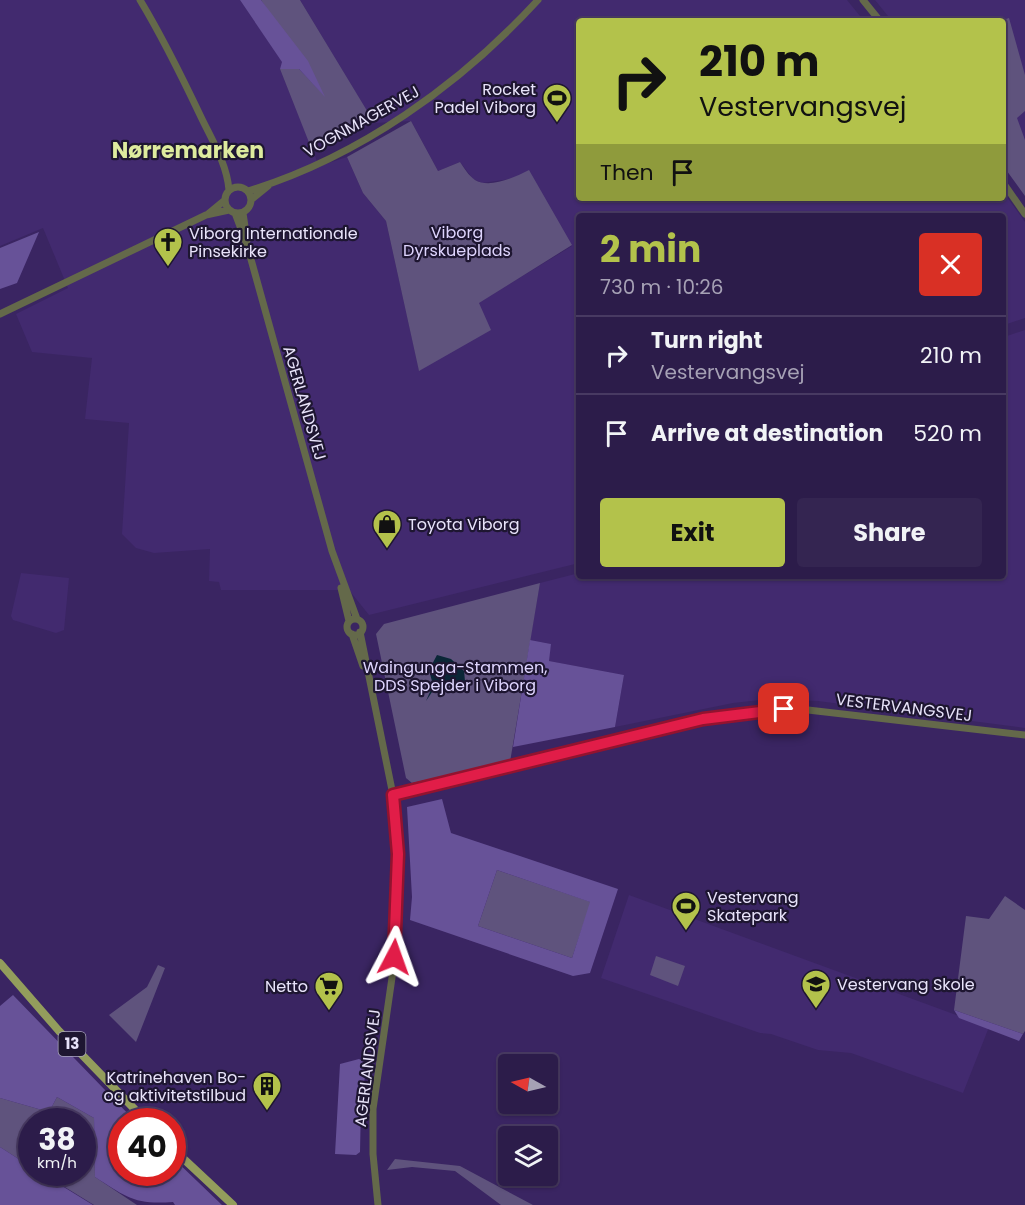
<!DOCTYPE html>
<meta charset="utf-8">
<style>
body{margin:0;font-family:Poppins,sans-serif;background:#342551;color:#f1f3f6;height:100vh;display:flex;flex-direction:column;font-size:22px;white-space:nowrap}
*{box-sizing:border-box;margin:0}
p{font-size:20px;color:#a6a1b5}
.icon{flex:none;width:33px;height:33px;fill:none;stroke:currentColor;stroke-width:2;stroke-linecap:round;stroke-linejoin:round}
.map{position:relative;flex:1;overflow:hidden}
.details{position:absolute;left:576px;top:213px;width:430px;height:366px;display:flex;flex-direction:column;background:#2c1c4a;border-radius:6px;box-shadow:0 2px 4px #0004,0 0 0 2px #483a62}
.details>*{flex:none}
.hud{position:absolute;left:576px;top:18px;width:430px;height:183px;border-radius:6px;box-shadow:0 2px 4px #0004,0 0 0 2px #483a62;background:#b3c24b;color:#111;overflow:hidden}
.needle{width:39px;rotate:278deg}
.controls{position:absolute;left:498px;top:1054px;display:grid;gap:12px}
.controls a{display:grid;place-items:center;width:60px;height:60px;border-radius:6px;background:#2c1c4a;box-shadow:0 2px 4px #0004,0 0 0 2px #483a62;font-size:30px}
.speed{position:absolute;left:18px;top:1108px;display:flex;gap:12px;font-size:30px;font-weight:700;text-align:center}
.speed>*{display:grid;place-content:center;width:78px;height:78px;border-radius:50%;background:#2c1c4a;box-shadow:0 2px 4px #0004,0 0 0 2px #483a62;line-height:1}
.speed small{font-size:15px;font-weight:400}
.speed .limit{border:9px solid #d22;background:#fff;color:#111}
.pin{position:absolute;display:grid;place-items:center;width:51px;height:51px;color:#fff;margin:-26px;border-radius:12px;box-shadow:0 3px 9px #0006}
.me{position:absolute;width:66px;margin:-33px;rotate:4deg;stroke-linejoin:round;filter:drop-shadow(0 0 4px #0008)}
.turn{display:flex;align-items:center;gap:21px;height:126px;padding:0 24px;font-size:27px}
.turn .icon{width:78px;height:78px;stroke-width:2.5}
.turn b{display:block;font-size:42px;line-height:51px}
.then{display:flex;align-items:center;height:57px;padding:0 24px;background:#0003;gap:12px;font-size:22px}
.round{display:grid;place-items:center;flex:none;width:63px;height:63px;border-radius:6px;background:#342551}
.overview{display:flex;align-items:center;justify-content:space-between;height:102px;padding:0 24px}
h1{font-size:36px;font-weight:700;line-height:45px;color:#b3c24b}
.button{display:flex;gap:12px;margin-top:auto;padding:12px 24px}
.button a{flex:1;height:69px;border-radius:6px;background:#b3c24b;color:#111;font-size:24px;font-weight:700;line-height:69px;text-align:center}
.button a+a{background:#342551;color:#f1f3f6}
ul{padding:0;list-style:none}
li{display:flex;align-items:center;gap:18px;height:78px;padding:0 24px;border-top:2px solid #483a62}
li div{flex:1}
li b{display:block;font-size:22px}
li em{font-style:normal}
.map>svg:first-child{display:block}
</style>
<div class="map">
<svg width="1025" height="1205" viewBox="0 0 1025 1205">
<rect width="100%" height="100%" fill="#3a2562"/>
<path fill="#422a6f" d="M 0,0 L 240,0 L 283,62 L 280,69 L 319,166 L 347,157 L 363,193 L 386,221 L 419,370 L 478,303 L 572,246 L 510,179 L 482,183 L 473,179 L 460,162 L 438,171 L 411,121 L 374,123 L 300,0 L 847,0 L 864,21 L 579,21 L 579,198 L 1004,198 L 1004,193 L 1025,222 L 1025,318 L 1004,325 L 1004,216 L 579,216 L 579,563 L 369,615 L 349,590 L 221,590 L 219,582 L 209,581 L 210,549 L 154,553 L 136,548 L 122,534 L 129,423 L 85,419 L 92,358 L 32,352 L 16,314 L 68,288 L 43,228 L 0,246 Z
M 875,0 L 1025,0 L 1025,191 L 1004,21 L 892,21 Z
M 1025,330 L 1025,728 L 818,701 L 769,699 L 733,703 L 615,727 L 624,675 L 548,661 L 551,644 L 530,640 L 540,583 L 579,573 L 579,576 L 1004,576 L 1004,337 Z
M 21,573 L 69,578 L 64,630 L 56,633 L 13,620 L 11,616 Z
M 629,895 L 989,1027 L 963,1093 L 851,1053 L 818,1050 L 771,1034 L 760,1033 L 601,978 Z"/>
<path fill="#5f537d" d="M 261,0 L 300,0 L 369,114 L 310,145 L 280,69 L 299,69 L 323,94 Z
M 1009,18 L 1025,75 L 1025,111 L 1017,118 L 1025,140 L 1025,196 L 1004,167 L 1004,21 L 1000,21 Z
M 411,121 L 438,171 L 460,162 C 464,168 469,176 475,180 C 490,189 515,177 529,170 L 572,245 L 479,303 L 491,330 L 419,371 L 386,221 L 363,193 L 347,157 Z
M 540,583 L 510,762 L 412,783 L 406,778 L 376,634 L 384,624 Z
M 497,870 L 591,902 L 572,958 L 478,926 Z
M 1005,896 L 1025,910 L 1025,1031 L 1023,1034 L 954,1010 L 966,916 L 989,919 Z
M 656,956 L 685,966 L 678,986 L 650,975 Z
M 158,965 L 165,968 L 136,1042 L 109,1015 L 147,987 Z
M 57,1097 L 94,1118 L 95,1177 L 137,1205 L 94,1205 L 42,1173 L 82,1173 L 82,1122 L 32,1122 L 31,1167 L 0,1147 L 0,1098 L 49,1112 Z
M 395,1159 L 460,1166 L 533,1205 L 501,1205 L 455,1171 L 412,1167 L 387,1170 Z"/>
<path fill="#675298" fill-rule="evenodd" d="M 240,0 L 261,0 L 308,61 L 325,97 L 299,69 L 280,69 L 282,62 Z
M 39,232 L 17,283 L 0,289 L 0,248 Z
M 530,640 L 551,644 L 549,661 L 624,675 L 615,727 L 513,747 Z
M 442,799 L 451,833 L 618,889 L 590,973 L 573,976 L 410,920 L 412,897 L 407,807 ZM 497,870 L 590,902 L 572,958 L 478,926 Z
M 13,995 L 136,1122 L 122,1122 L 122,1173 L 172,1173 L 173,1158 L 222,1205 L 175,1205 L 173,1202 C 135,1205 126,1197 95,1177 L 94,1118 L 57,1097 L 49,1112 L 0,1098 L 0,1006 Z
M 954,1010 L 1023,1034 L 1019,1041 L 959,1018 Z
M 359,1059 L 367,1063 L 361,1104 L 360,1152 L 356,1155 L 335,1154 L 340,1064 Z
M 0,1147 L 31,1167 L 32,1173 L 41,1173 L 93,1205 L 0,1205 Z"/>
<path fill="#0b2737" d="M 437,655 L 451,659 L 464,671 L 465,681 L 456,686 L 438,683 L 426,701 L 433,685 L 429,670 Z"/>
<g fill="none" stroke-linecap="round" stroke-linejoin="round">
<path stroke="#64694a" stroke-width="7" d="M 140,0 C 163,38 182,77 201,117 C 212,140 227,164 229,190
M 863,0 L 880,21
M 1004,184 L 1025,214
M225 200a13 13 0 1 1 26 0a13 13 0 1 1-26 0Z
M 248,191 C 359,157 460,85 538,0
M 252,199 L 268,186
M 235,213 L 247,245 L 332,551 L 357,619
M 243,213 L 247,240
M 208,214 L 225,200
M 0,314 L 206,215 L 229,210
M 341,588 L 349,621
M347 627a8 8 0 1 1 16 0a8 8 0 1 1-16 0Z
M 360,632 L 393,795 L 398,854 L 395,957 L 373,1109 L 373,1154 L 378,1205
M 352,634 L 363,666
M 393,795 L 733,714 L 784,709 L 808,710 L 1025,735"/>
<path stroke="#939d5c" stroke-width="8" d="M 0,963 L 59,1031 L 147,1122
M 172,1148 L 233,1205"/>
</g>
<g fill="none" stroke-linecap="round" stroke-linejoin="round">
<g stroke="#92132f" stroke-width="15">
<path id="route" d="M 394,957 L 398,854 L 393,795 L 703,719 L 784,709"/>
</g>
<use href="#route" stroke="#e11d48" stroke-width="10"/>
</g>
<defs>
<g id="stadium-pin" transform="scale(1.5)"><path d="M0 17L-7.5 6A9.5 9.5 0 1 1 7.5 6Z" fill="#b3c24b" stroke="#1e1631"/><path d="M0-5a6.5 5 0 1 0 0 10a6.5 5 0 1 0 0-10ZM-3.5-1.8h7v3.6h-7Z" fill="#111"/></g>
<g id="church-pin" transform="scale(1.5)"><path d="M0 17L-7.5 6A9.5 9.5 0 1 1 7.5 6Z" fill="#b3c24b" stroke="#1e1631"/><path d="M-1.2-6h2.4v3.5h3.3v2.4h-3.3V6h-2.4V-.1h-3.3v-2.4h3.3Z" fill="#111"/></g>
<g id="shop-pin" transform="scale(1.5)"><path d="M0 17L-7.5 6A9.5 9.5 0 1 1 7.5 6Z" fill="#b3c24b" stroke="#1e1631"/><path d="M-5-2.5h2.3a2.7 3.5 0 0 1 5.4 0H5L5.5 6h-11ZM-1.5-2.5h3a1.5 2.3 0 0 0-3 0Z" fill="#111"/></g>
<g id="school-pin" transform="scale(1.5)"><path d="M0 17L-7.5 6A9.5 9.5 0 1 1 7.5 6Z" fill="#b3c24b" stroke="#1e1631"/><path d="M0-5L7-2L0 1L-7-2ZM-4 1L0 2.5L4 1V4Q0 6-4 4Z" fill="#111"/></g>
<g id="supermarket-pin" transform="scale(1.5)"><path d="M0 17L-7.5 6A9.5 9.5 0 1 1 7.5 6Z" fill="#b3c24b" stroke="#1e1631"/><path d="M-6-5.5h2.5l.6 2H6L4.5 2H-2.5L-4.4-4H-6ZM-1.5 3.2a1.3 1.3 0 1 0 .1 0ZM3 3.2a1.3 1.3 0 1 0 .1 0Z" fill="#111"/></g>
<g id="building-pin" transform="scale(1.5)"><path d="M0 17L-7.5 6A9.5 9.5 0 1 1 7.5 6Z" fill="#b3c24b" stroke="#1e1631"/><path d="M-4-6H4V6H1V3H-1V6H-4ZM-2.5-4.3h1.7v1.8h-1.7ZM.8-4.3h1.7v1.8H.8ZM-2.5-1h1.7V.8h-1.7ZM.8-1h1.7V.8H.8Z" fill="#111"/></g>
</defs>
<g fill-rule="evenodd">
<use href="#stadium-pin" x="557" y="98"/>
<use href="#church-pin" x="168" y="242"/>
<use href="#shop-pin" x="387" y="524"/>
<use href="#stadium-pin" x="686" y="906"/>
<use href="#school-pin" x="816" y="984"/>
<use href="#supermarket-pin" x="329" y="986"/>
<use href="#building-pin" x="267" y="1086"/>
</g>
<g text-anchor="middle" stroke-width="4.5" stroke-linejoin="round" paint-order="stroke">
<rect fill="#1e1631" stroke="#aba6be" stroke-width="1.5" x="58.5" y="1032" width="27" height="24" rx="4.5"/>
<g font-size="15" font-weight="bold" fill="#e8e3fa">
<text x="72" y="1049">13</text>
</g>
<g font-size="16" fill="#e8e3fa" stroke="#1e1631" text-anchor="start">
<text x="536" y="95" text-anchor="end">Rocket<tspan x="536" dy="18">Padel Viborg</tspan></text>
<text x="189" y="239">Viborg Internationale<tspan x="189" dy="18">Pinsekirke</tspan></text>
<text x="408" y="530">Toyota Viborg</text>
<text x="707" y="903">Vestervang<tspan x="707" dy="18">Skatepark</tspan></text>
<text x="837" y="990">Vestervang Skole</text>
<text x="308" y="992" text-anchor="end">Netto</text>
<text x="246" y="1083" text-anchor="end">Katrinehaven Bo-<tspan x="246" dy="18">og aktivitetstilbud</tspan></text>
</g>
<g font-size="16" fill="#e8e3fa" stroke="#1e1631">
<text transform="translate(361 121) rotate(-29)" y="6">VOGNMAGERVEJ</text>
<text transform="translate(305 403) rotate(74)" y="6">AGERLANDSVEJ</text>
<text transform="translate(904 707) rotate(7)" y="6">VESTERVANGSVEJ</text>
<text transform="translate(367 1068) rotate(-83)" y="6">AGERLANDSVEJ</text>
</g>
<g font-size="16" fill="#dfd5fe" stroke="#1e1631">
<text x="457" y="238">Viborg<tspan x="457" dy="18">Dyrskueplads</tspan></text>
<text x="455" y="673">Waingunga-Stammen,<tspan x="455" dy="18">DDS Spejder i Viborg</tspan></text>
</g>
<g font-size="22" font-weight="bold" fill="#deeb9e" stroke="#1e1631">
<text x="188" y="158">Nørremarken</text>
</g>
</g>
</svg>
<div class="controls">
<a><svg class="needle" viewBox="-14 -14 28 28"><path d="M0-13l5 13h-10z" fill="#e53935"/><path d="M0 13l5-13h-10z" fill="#a6a1b5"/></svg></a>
<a><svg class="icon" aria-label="layers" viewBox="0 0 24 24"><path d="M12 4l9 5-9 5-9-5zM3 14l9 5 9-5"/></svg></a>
</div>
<div class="speed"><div>38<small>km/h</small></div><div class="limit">40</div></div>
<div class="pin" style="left:784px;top:709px;background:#d93025"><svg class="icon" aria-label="arrive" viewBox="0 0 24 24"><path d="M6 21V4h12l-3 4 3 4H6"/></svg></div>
<svg class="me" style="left:394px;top:957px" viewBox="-20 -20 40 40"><path d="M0-17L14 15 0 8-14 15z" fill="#e11d48" stroke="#fff" stroke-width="4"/></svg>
<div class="hud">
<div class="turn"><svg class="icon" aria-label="right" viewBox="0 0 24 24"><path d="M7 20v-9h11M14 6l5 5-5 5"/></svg><div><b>210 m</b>Vestervangsvej</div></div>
<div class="then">Then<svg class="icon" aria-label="arrive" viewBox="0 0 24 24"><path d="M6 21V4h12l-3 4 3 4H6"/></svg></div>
</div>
<section class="details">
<div class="overview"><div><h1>2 min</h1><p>730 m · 10:26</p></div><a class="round" style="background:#d93025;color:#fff"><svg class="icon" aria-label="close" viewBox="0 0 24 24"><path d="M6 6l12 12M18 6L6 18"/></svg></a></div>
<ul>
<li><svg class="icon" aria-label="right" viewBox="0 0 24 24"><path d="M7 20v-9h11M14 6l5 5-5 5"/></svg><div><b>Turn right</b><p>Vestervangsvej</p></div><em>210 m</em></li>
<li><svg class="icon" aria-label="arrive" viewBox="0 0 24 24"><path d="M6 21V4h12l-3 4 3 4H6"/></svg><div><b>Arrive at destination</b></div><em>520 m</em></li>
</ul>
<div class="button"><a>Exit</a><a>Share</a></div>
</section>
</div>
